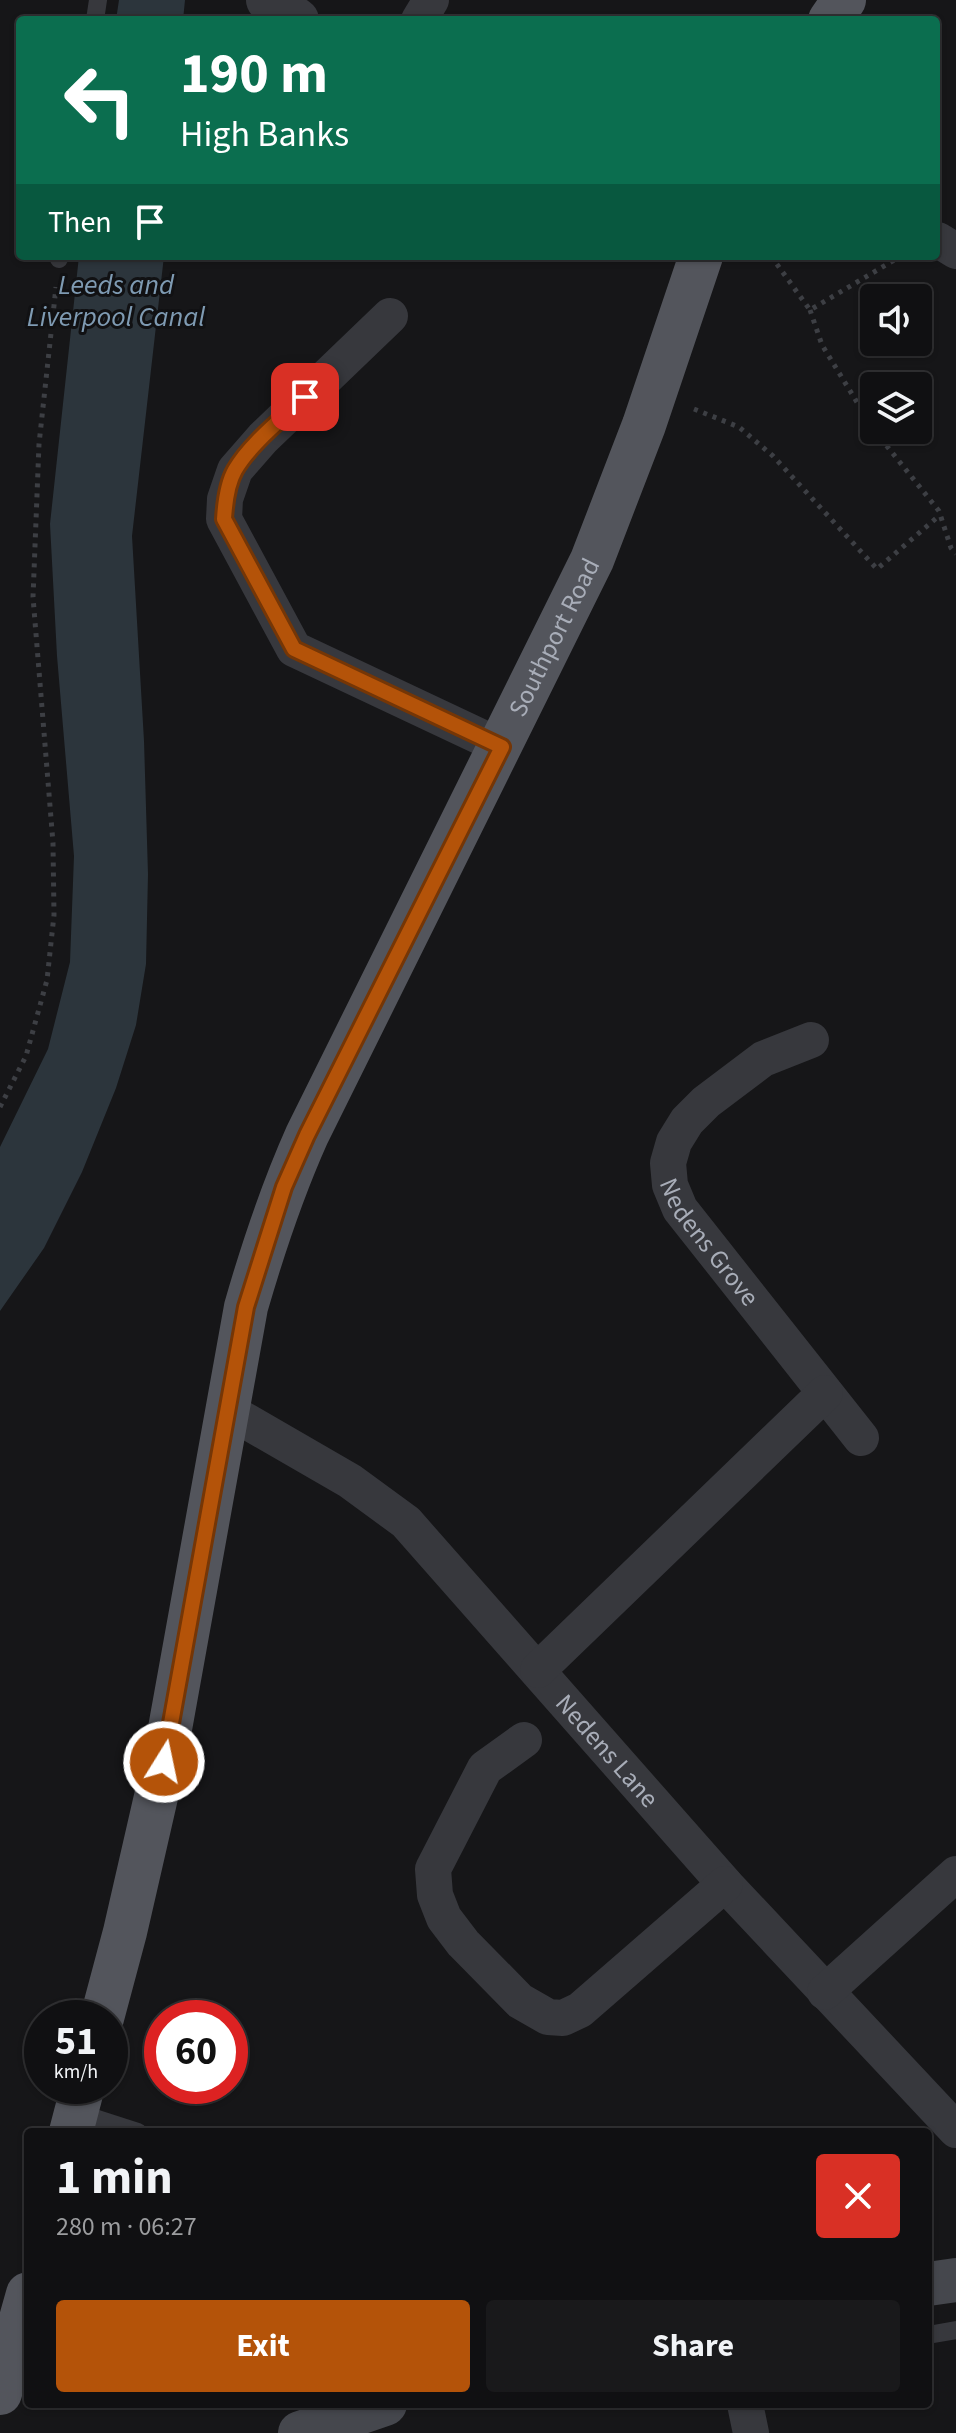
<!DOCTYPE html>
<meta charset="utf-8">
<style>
body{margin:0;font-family:"Source Sans 3",sans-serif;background:#19191b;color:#f1f3f6;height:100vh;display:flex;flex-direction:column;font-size:30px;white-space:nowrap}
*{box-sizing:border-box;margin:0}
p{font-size:26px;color:#9c9d9f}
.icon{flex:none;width:44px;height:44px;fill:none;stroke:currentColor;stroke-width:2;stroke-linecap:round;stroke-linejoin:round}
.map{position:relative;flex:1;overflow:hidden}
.side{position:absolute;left:24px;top:2128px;width:908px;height:280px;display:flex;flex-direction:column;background:#101012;border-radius:8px;box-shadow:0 2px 6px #0004,0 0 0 2px #303032}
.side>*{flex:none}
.banner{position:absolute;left:16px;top:16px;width:924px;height:244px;border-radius:8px;box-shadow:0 2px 6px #0004,0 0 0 2px #303032;background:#0b6e4f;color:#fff;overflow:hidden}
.buttons{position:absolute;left:860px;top:284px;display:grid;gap:16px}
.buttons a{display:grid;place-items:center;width:72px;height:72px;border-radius:8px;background:#101012;box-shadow:0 2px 6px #0004,0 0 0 2px #303032;font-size:40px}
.speed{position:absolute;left:24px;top:2000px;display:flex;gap:16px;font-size:40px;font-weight:700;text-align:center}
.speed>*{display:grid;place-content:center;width:104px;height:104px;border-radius:50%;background:#101012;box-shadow:0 2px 6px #0004,0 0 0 2px #303032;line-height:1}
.speed small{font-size:20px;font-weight:400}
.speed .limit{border:12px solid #d22;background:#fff;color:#111}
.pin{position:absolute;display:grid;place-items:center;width:68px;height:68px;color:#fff;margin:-34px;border-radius:16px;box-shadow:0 4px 12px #0006}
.me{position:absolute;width:88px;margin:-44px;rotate:10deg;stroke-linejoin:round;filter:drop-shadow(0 0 6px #0008)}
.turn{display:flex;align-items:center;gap:28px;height:168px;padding:0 32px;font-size:36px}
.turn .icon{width:104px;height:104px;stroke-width:2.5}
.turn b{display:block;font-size:56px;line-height:68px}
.then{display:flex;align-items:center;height:76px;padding:0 32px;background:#0003;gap:16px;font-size:30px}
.round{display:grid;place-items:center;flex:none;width:84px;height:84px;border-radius:8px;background:#19191b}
.headline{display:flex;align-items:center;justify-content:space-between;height:136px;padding:0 32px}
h1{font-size:48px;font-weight:700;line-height:60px}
.button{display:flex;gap:16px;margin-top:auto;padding:16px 32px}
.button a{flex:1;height:92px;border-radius:8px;background:#b45309;color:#fff;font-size:32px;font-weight:700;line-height:92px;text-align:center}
.button a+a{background:#19191b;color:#f1f3f6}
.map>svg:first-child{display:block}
</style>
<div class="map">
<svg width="956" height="2433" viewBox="0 0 956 2433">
<rect width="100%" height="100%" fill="#161618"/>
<path fill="#2c353c" d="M 119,0 L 185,0 L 183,20 L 116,20 Z
M 79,256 L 164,256 L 132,536 L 144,741 L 148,874 L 146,964 L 136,1025 L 116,1088 L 82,1172 L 44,1248 L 0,1311 L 0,1147 L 48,1049 L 70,962 L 74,856 L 57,656 L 50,524 Z"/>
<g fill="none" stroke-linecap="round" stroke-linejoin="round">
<path stroke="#3d3f44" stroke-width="5" stroke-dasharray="4 6" stroke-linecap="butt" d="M 771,256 L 810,310 L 901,256
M 810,310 L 822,345 L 874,430
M 694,409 L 739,427 L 773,456 L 877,569 L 940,515
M 874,430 L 939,511 L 951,548 L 956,554
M 0,1107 L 26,1056 L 47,980 L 54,915 L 53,843 L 33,597 L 39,444 L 56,287"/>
<path stroke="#37383d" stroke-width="18" d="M 95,20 L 98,0
M 59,259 L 60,256
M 76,2112 L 138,2132
M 928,2335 L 956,2330"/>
<g stroke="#37383d" stroke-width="36">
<path d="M 419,20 L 431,0"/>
<path d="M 938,240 L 956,251"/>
<path d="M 390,316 L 263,438 L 235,470 L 225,499 L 224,519 L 294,649 L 502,747"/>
<path id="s1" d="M 811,1040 L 763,1059 L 706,1102 L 687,1121 L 674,1142 L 668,1163 L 670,1185 L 680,1209 L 861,1438"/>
<path id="s2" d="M 227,1410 L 350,1481 L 406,1522 L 725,1884 L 956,2130"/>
<path d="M 538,1670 L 825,1393"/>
<path d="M 524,1740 L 485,1768 L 433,1869 L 435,1895 L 444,1918 L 463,1943 L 520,2001 L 548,2017 L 563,2018 L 580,2010 L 725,1884"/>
<path d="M 825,1992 L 956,1874"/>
<path d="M 745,2404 L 751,2433"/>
</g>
<path stroke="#37383d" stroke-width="44" d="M 268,0 L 297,20"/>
<path stroke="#45474d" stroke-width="44" d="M 928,2284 L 956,2280
M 300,2433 L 385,2404"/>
<g stroke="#53555c" stroke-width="44">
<path d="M 830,20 L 844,0"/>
<path id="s3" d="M 102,2018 L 125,1932 L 164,1762 L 246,1307 C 263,1248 282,1191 307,1135 L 592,560 L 644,425 L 701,256"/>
<path d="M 71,2132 L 83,2086"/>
<path d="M 0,2393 L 28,2294"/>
</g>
</g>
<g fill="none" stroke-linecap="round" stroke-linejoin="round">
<g stroke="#753606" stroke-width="20">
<path id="route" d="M 164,1762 L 246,1307 L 284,1187 L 307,1135 L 502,747 L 294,649 L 224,519 C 225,503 227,484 235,470 C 250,444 283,418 305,397"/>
</g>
<use href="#route" stroke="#b45309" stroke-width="14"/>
</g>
<g text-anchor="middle" stroke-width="6" stroke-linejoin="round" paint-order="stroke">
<g font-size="26" fill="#a8adb8" stroke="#111113">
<text dy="9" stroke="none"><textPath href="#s3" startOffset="1464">Southport Road</textPath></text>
<text dy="9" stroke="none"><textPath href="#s1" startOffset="288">Nedens Grove</textPath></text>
<text dy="9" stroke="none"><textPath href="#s2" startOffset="516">Nedens Lane</textPath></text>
</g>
<g font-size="28" font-style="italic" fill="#7f9bb3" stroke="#111113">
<text x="116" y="294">Leeds and<tspan x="116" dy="32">Liverpool Canal</tspan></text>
</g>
</g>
</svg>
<div class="buttons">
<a><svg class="icon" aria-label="sound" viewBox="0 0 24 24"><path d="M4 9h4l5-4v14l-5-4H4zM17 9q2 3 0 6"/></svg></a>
<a><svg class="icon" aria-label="layers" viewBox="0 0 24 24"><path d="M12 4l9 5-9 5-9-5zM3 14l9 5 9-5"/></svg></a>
</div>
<div class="speed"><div>51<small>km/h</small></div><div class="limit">60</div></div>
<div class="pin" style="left:305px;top:397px;background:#d93025"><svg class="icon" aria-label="arrive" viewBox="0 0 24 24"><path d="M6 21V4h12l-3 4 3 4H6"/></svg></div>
<svg class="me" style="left:164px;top:1762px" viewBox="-20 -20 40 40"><circle r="17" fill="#b45309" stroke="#fff" stroke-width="3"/><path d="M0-11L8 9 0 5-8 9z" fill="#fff"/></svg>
<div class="banner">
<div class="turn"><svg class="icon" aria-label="left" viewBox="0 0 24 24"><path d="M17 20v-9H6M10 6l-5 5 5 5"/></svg><div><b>190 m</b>High Banks</div></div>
<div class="then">Then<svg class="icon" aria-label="arrive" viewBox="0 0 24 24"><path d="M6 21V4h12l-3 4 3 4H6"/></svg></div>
</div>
<section class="side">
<div class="headline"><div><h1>1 min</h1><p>280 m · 06:27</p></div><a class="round" style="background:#d93025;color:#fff"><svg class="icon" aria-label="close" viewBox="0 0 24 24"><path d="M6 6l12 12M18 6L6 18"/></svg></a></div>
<div class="button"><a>Exit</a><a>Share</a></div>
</section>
</div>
